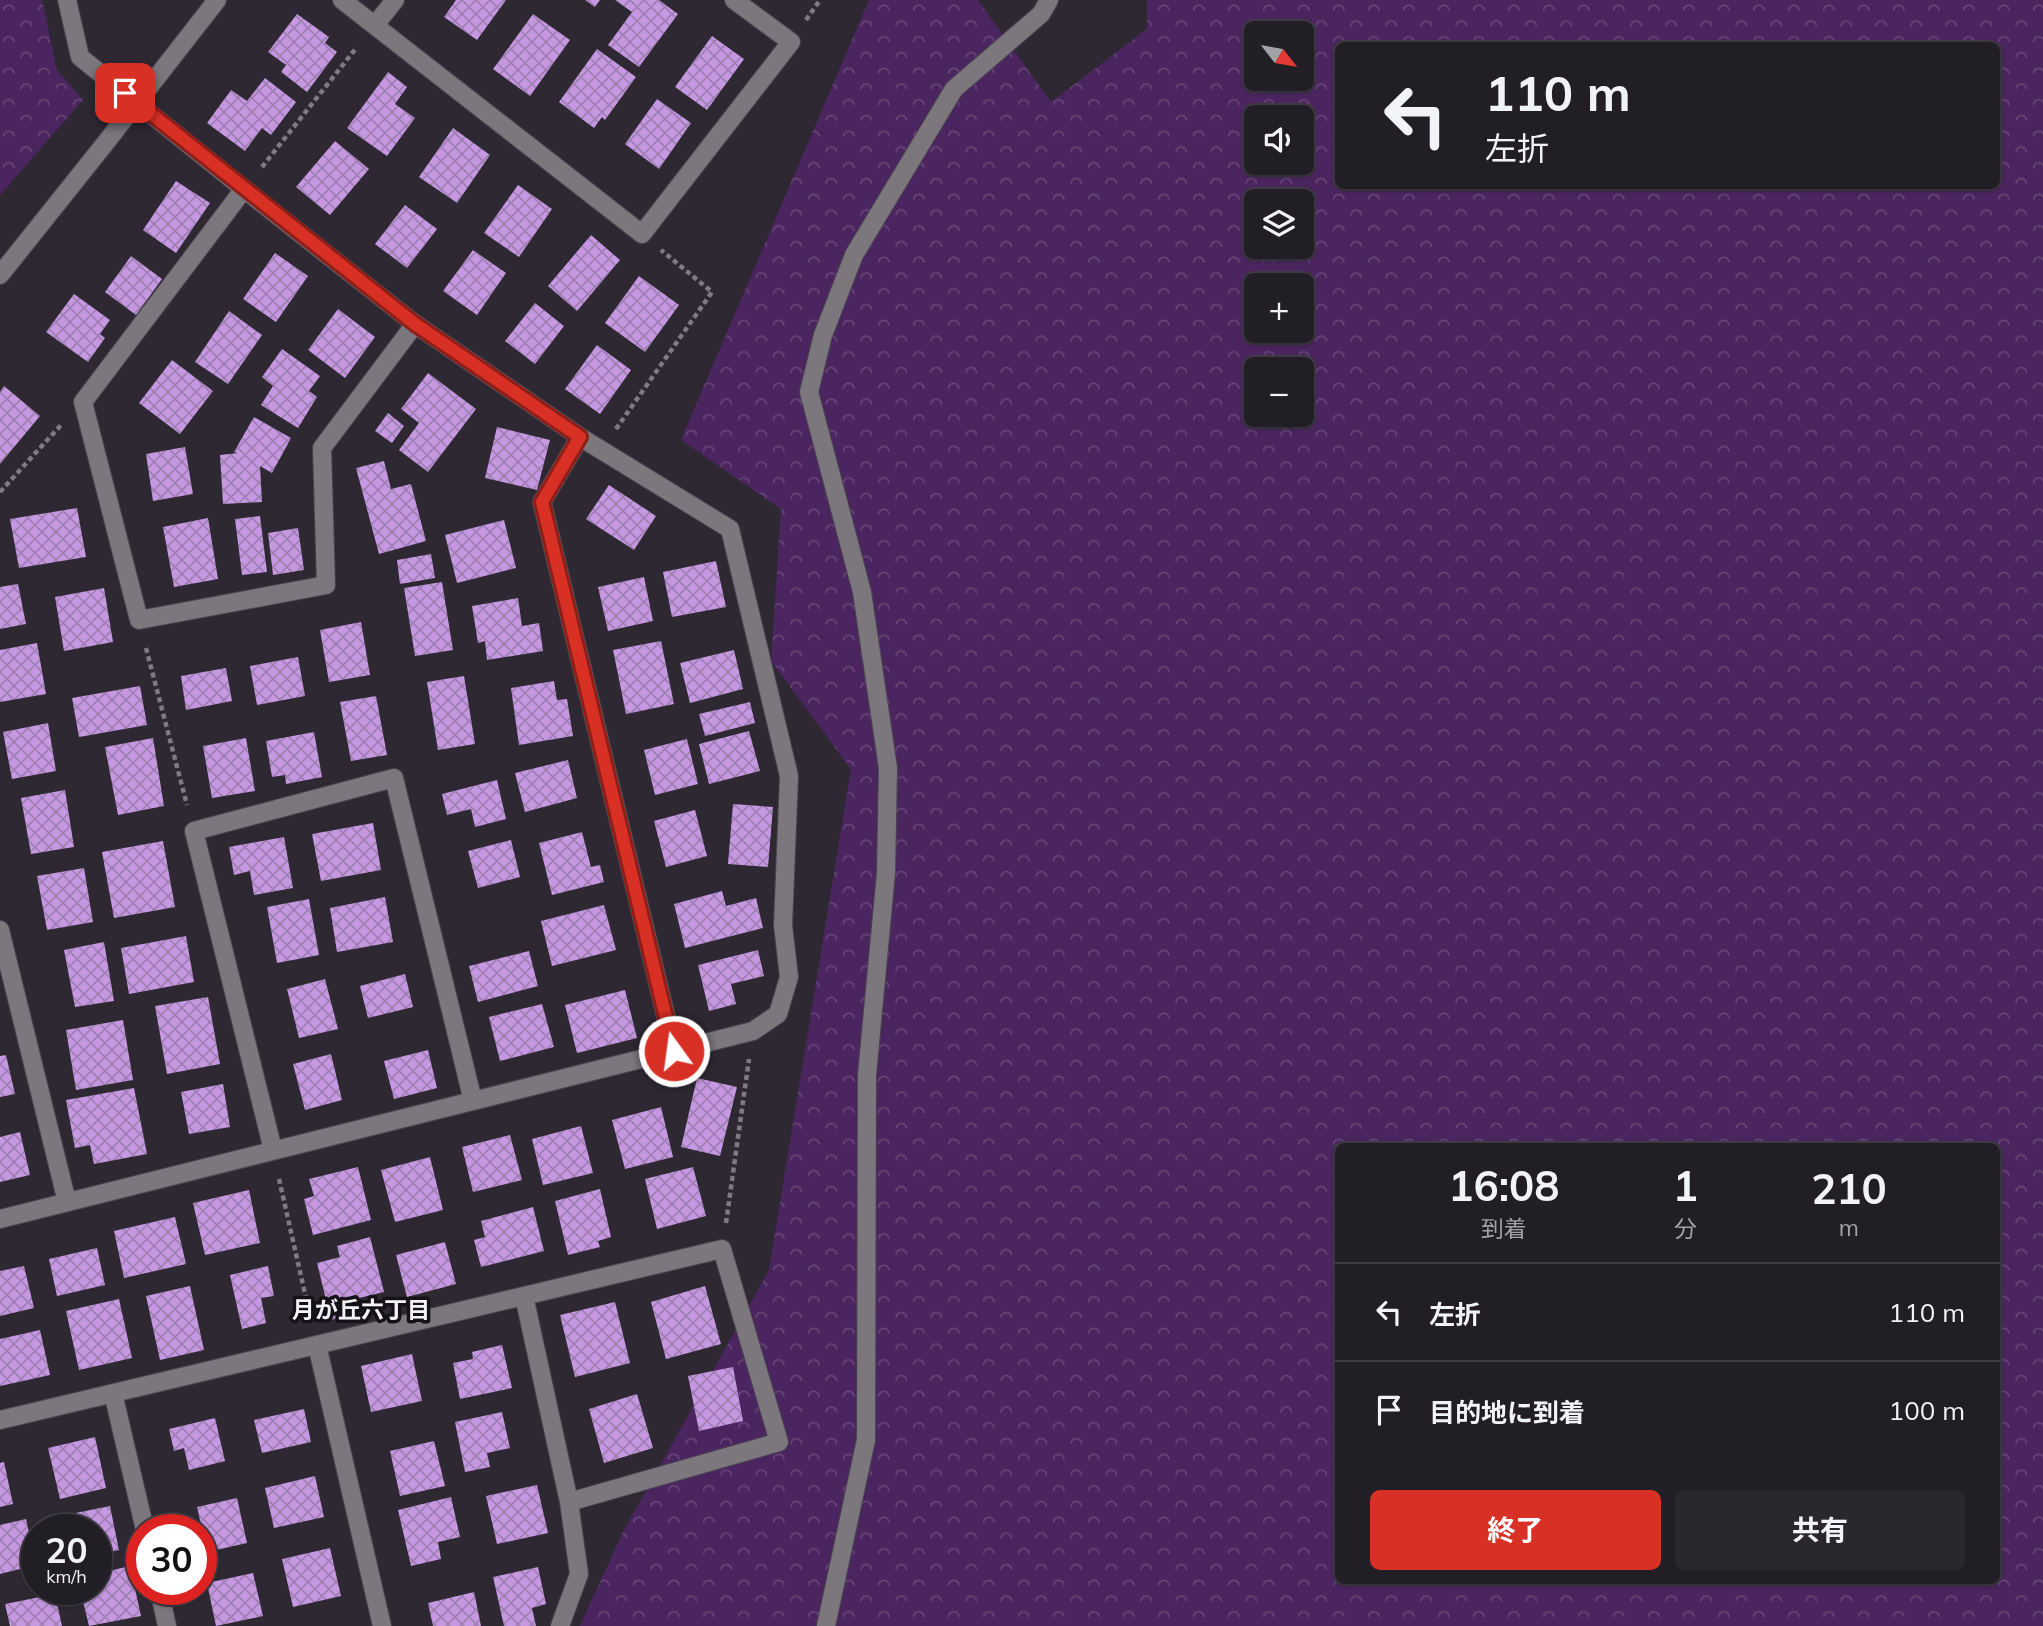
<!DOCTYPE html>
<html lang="ja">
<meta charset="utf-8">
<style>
body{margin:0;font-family:Mulish,"Noto Sans JP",sans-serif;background:#2a272e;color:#f1f3f6;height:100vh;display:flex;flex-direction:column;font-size:26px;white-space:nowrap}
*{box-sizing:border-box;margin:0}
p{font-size:23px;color:#a2a2a7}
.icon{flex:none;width:38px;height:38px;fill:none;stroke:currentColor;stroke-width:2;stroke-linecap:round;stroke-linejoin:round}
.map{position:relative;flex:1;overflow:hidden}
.panel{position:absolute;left:1335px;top:1143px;width:665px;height:441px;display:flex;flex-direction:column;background:#221e26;border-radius:10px;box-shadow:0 2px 5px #0004,0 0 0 2px #3f3c43}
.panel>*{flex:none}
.hud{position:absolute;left:1335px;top:42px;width:665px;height:147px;border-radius:10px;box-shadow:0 2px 5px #0004,0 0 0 2px #3f3c43;background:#221e26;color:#f1f3f6;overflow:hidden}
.needle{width:46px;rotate:121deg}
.controls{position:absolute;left:1244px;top:21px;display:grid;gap:14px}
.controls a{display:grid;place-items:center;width:70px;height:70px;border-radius:10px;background:#221e26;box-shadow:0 2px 5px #0004,0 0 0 2px #3f3c43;font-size:35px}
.speed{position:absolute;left:21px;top:1514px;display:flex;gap:14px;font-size:35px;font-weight:700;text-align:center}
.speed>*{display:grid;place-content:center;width:91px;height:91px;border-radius:50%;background:#221e26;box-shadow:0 2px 5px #0004,0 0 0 2px #3f3c43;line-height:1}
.speed small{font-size:18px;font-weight:400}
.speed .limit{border:10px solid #d22;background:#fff;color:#111}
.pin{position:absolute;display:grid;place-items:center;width:60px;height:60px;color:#fff;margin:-30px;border-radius:14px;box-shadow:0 4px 10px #0006}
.me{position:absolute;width:77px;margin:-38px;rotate:346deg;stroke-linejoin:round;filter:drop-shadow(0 0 5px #0008)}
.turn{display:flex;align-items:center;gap:24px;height:147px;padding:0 35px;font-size:32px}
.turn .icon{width:91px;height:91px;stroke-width:2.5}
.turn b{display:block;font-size:49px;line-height:60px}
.eta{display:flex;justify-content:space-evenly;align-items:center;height:119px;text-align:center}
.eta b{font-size:42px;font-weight:700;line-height:49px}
.action{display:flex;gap:14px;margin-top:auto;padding:14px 35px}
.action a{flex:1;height:80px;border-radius:10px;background:#d93025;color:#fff;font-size:28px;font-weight:700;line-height:80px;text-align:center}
.action a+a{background:#2a272e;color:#f1f3f6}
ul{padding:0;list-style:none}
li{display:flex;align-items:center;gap:21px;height:98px;padding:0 35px;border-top:2px solid #3f3c43}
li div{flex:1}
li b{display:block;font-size:26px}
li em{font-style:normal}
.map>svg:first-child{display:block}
</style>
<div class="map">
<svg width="2043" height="1626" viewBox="0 0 2043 1626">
<defs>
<pattern id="forest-crowns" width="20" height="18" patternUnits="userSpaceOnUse" patternTransform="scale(1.75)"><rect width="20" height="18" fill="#4b255f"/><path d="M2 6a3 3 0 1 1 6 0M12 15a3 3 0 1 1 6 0" fill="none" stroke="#664577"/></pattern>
<pattern id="building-cross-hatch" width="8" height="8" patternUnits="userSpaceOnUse" patternTransform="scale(1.75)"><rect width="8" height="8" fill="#c598e1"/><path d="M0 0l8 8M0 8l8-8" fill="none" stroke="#a080b4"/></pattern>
</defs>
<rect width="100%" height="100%" fill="#2e2833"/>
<path fill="url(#forest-crowns)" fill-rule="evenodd" d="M 0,0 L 42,0 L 57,70 L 83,100 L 0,195 Z
M 869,0 L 978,0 L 1051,102 L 1147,29 L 1147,0 L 2043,0 L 2043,1626 L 580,1626 L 622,1534 L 769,1270 L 851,769 L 771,661 L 781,509 L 681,440 ZM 1256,33 L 1302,33 L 1302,79 L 1256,79 ZM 1339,46 L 1997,46 L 1997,186 L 1339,186 ZM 1256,117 L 1302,117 L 1302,163 L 1256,163 ZM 1256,201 L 1302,201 L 1302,247 L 1256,247 ZM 1256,285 L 1302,285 L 1302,331 L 1256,331 ZM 1256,369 L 1302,369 L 1302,415 L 1256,415 ZM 1339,1146 L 1997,1146 L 1997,1580 L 1339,1580 Z"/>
<path fill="url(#building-cross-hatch)" d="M 456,0 L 506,0 L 477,40 L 444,17 Z
M 585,0 L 600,0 L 595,7 Z
M 615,0 L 659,0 L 678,14 L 639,67 L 608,45 L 632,12 Z
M 297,14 L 329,37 L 325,43 L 337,52 L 307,92 L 281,72 L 286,65 L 268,52 Z
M 533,14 L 570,40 L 530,96 L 493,69 Z
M 712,36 L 744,59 L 707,110 L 675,87 Z
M 597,49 L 636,77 L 605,120 L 602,117 L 594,128 L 559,102 Z
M 388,72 L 407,87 L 395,104 L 415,118 L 387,156 L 347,128 Z
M 265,78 L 296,102 L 271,135 L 262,128 L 245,151 L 207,123 L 231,90 L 247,101 Z
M 657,99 L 691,123 L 659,169 L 625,144 Z
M 453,128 L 490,155 L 457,203 L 419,177 Z
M 335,141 L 369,169 L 330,215 L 296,187 Z
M 176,181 L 210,203 L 176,253 L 143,230 Z
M 518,185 L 552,209 L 519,257 L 484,233 Z
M 405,205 L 437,229 L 407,268 L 375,244 Z
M 591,235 L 620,260 L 577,311 L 548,286 Z
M 473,250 L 506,273 L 477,315 L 443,291 Z
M 275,253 L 308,276 L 276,322 L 243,299 Z
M 131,256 L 162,279 L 136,315 L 105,292 Z
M 639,276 L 679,305 L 645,352 L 605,323 Z
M 74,294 L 110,320 L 100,334 L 105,338 L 88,362 L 46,332 Z
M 535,303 L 564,326 L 535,364 L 505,341 Z
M 338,309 L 375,337 L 345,378 L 308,350 Z
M 229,311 L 262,335 L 228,384 L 195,362 Z
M 597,345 L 631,370 L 600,414 L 565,389 Z
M 282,349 L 320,376 L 309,391 L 317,397 L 298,428 L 261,405 L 273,386 L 262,377 Z
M 172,360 L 213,391 L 180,434 L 139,403 Z
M 428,373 L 476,409 L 428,472 L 399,450 L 419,423 L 401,409 Z
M 4,386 L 40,416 L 0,464 L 0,392 Z
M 388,413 L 404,426 L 392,443 L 375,431 Z
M 254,417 L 291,438 L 272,473 L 260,466 L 262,502 L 223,504 L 220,455 L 238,453 L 234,452 Z
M 497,427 L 550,440 L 537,490 L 485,478 Z
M 185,447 L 193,494 L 153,501 L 146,454 Z
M 384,461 L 391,489 L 411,484 L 426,541 L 379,554 L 356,468 Z
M 609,485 L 656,516 L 634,550 L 586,519 Z
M 77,508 L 86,557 L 19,568 L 10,519 Z
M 260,516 L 267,572 L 242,575 L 235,519 Z
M 208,518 L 218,579 L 174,587 L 163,527 Z
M 504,520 L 516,568 L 457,583 L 445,535 Z
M 298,528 L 304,570 L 273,575 L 268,533 Z
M 431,554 L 435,578 L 400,584 L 397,560 Z
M 716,561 L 726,607 L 672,617 L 663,572 Z
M 644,577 L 653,621 L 608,631 L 598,587 Z
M 442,582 L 453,650 L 415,656 L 404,588 Z
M 18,584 L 26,624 L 0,629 L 0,587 Z
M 104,588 L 113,642 L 64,651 L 55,597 Z
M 518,598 L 522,626 L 539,623 L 543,651 L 487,660 L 485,641 L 478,643 L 472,606 Z
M 361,622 L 370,675 L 329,682 L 320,630 Z
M 661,641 L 674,704 L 626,714 L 613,650 Z
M 37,643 L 46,694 L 0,702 L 0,650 Z
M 734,650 L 743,689 L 690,703 L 680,663 Z
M 298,657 L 305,696 L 257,705 L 250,666 Z
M 226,668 L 232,701 L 186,710 L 181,676 Z
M 464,676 L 475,744 L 438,750 L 427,682 Z
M 554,681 L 557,700 L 567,699 L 573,736 L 519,745 L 511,688 Z
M 140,686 L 147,725 L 79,737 L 72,698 Z
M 376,696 L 387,755 L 351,761 L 340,702 Z
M 750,702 L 755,723 L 705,736 L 699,714 Z
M 48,723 L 56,771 L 12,779 L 3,732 Z
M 749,731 L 760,771 L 709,784 L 699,744 Z
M 314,732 L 322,777 L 286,784 L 285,775 L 272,777 L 266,741 Z
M 153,738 L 164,806 L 118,815 L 105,747 Z
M 246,738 L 255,791 L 212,798 L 203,746 Z
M 687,739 L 698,784 L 655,795 L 644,750 Z
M 568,760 L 577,798 L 525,812 L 515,773 Z
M 497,780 L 506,819 L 475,827 L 471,809 L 447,815 L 442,794 Z
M 65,790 L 74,847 L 31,854 L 21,798 Z
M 733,804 L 773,807 L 768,867 L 728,864 Z
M 695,810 L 707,856 L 666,867 L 654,821 Z
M 373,823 L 381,870 L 321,881 L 312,834 Z
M 582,832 L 591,867 L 600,865 L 604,882 L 552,895 L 539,843 Z
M 284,837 L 293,888 L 254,895 L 250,871 L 234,875 L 229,847 Z
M 511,840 L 520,877 L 478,888 L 468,851 Z
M 163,841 L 175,907 L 114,918 L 102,852 Z
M 84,868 L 93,922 L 47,930 L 37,876 Z
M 722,891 L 726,906 L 756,898 L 763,928 L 685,948 L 674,904 Z
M 385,897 L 393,942 L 337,952 L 330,908 Z
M 309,899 L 319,955 L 277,963 L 267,907 Z
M 604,905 L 616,950 L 552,966 L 541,921 Z
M 186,936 L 194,982 L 129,994 L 121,948 Z
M 104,942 L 114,1001 L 75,1007 L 64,950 Z
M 758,950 L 764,976 L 731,984 L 736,1004 L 709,1011 L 698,965 Z
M 529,951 L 538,986 L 478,1002 L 469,966 Z
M 405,974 L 413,1007 L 368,1018 L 360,986 Z
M 325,979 L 338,1029 L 299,1038 L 287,989 Z
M 625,990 L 637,1038 L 577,1053 L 565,1005 Z
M 208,997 L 220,1064 L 167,1074 L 155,1006 Z
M 542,1004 L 554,1047 L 500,1061 L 489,1017 Z
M 123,1020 L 133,1080 L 76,1090 L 66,1030 Z
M 428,1050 L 437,1088 L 394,1099 L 384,1061 Z
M 331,1054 L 342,1100 L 305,1110 L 293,1064 Z
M 6,1055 L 15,1094 L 0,1097 L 0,1056 Z
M 697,1078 L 737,1087 L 720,1156 L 681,1147 Z
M 223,1084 L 230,1127 L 189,1134 L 181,1092 Z
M 134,1088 L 147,1154 L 94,1164 L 90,1145 L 75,1148 L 66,1100 Z
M 661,1107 L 673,1157 L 625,1169 L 612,1120 Z
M 581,1126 L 593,1173 L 543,1185 L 532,1139 Z
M 20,1132 L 30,1175 L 0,1182 L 0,1137 Z
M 510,1135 L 522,1180 L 473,1192 L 462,1147 Z
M 430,1157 L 443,1210 L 395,1222 L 381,1170 Z
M 358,1167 L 371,1220 L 313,1235 L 304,1199 L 314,1196 L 309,1179 Z
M 693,1167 L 706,1216 L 657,1229 L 645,1179 Z
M 600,1189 L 611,1237 L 598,1241 L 600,1247 L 568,1255 L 555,1201 Z
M 249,1190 L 260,1243 L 205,1255 L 193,1203 Z
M 533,1207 L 544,1251 L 481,1267 L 474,1240 L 485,1237 L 481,1221 Z
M 175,1217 L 186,1264 L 124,1278 L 114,1231 Z
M 370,1237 L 384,1292 L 359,1298 L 362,1311 L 331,1320 L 317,1263 L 340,1257 L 337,1246 Z
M 445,1242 L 456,1284 L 407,1297 L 396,1255 Z
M 97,1248 L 105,1285 L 57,1296 L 49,1259 Z
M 24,1266 L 34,1308 L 0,1316 L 0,1271 Z
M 268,1266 L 274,1296 L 261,1298 L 266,1323 L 242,1329 L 230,1275 Z
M 190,1286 L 204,1350 L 160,1360 L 146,1296 Z
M 705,1286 L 721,1344 L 666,1359 L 651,1302 Z
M 119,1299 L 132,1358 L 79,1370 L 66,1311 Z
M 615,1302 L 630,1363 L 575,1377 L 560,1315 Z
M 40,1330 L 50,1375 L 0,1386 L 0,1339 Z
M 502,1345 L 512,1388 L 460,1399 L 453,1363 L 473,1359 L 472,1352 Z
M 412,1354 L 422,1401 L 371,1412 L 361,1366 Z
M 733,1367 L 743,1421 L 699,1431 L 688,1376 Z
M 637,1394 L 653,1448 L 604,1463 L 589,1409 Z
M 304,1409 L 311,1442 L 262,1453 L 254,1420 Z
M 502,1412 L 510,1448 L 487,1453 L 490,1467 L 465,1472 L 455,1422 Z
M 215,1418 L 225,1461 L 189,1470 L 184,1448 L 174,1451 L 169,1429 Z
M 95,1437 L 106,1488 L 60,1499 L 48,1448 Z
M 434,1441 L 445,1486 L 400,1496 L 390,1451 Z
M 4,1462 L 13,1504 L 0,1507 L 0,1463 Z
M 315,1476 L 324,1517 L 274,1528 L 265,1488 Z
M 537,1485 L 548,1533 L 497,1544 L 486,1496 Z
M 451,1497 L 460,1537 L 438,1542 L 441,1559 L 411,1566 L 398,1510 Z
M 237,1498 L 247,1543 L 207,1552 L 197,1507 Z
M 110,1506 L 119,1550 L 96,1555 L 96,1530 L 69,1530 L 66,1515 Z
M 26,1519 L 36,1565 L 0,1574 L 0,1525 Z
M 330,1548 L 341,1596 L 293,1607 L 282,1559 Z
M 130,1566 L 141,1616 L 89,1626 L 80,1589 L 96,1589 L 96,1574 Z
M 538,1567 L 546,1604 L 532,1608 L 536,1626 L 504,1626 L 493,1577 Z
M 253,1573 L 263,1616 L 216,1626 L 207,1583 Z
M 474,1592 L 481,1626 L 433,1626 L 428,1603 Z
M 55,1594 L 62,1626 L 10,1626 L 5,1604 Z"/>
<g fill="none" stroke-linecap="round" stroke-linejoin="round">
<g stroke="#4a444f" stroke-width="20">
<path id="minor" d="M 342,0 L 642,234 L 791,42 L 734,0
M 375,25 L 395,0
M 244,189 L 83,402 L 139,620 L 326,585 L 322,448 L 415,324
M 0,275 L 107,141 L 217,0
M 580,437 L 542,502 L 674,1050
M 0,930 L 67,1202
M 273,1150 L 194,831 L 394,778 L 473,1101
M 0,1219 L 753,1031 L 778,1014 L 789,977 L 783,925 L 789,776 L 730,529 L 580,437 L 415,324 L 244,189 L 80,57 L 67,0
M 524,1296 L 569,1502
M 317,1345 L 382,1626
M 113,1393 L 145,1530
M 0,1420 L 722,1249 L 779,1442 L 569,1502 L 579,1574 L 560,1626
M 159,1589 L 167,1626
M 826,1626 L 866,1440 L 867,1075 L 886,873 L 888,768 L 862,592 L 809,392 L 823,335 L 854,255 L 954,89 L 1041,14 L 1049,0"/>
</g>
<path stroke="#807a84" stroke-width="4.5" stroke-dasharray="5 3.5" stroke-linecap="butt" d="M 806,20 L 820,0
M 262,167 L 357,47
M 616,429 L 712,292 L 661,250
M 0,492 L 61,425
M 146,648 L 187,805
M 279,1179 L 311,1320
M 726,1223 L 749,1059"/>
<use href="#minor" stroke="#7b777d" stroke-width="18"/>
</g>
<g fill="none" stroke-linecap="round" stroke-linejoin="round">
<g stroke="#8d1f18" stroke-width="18">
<path id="route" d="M 125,93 L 415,324 L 580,437 L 542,502 L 674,1051"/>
</g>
<use href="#route" stroke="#d93025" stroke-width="12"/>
</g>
<g text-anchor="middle" stroke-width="7" stroke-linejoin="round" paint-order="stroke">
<g font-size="23" font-weight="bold" fill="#f6f2f9" stroke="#151217">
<text x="361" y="1318">月が丘六丁目</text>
</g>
</g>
</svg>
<div class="controls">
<a><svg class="needle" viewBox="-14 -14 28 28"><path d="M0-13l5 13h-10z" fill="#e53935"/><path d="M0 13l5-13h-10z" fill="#a2a2a7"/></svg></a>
<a><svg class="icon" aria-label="sound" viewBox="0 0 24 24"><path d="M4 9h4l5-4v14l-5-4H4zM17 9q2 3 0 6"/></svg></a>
<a><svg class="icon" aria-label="layers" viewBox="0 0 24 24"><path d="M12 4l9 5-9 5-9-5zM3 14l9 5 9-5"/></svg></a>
<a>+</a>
<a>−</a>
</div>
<div class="speed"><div>20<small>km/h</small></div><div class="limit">30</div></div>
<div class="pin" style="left:125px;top:93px;background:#d93025"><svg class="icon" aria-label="arrive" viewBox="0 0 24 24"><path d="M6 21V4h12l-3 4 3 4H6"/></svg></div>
<svg class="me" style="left:674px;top:1051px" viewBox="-20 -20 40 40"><circle r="17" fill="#d93025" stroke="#fff" stroke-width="3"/><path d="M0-11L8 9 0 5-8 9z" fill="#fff"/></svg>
<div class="hud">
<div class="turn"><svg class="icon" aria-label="left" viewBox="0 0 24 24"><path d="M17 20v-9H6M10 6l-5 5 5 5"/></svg><div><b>110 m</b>左折</div></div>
</div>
<section class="panel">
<div class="eta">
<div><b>16:08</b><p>到着</p></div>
<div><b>1</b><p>分</p></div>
<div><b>210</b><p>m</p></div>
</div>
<ul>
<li><svg class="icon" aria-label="left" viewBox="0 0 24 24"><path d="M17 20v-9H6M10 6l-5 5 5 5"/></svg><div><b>左折</b></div><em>110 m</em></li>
<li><svg class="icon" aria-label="arrive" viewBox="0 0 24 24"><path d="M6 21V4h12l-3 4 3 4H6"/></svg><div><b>目的地に到着</b></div><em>100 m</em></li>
</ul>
<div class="action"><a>終了</a><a>共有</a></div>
</section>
</div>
